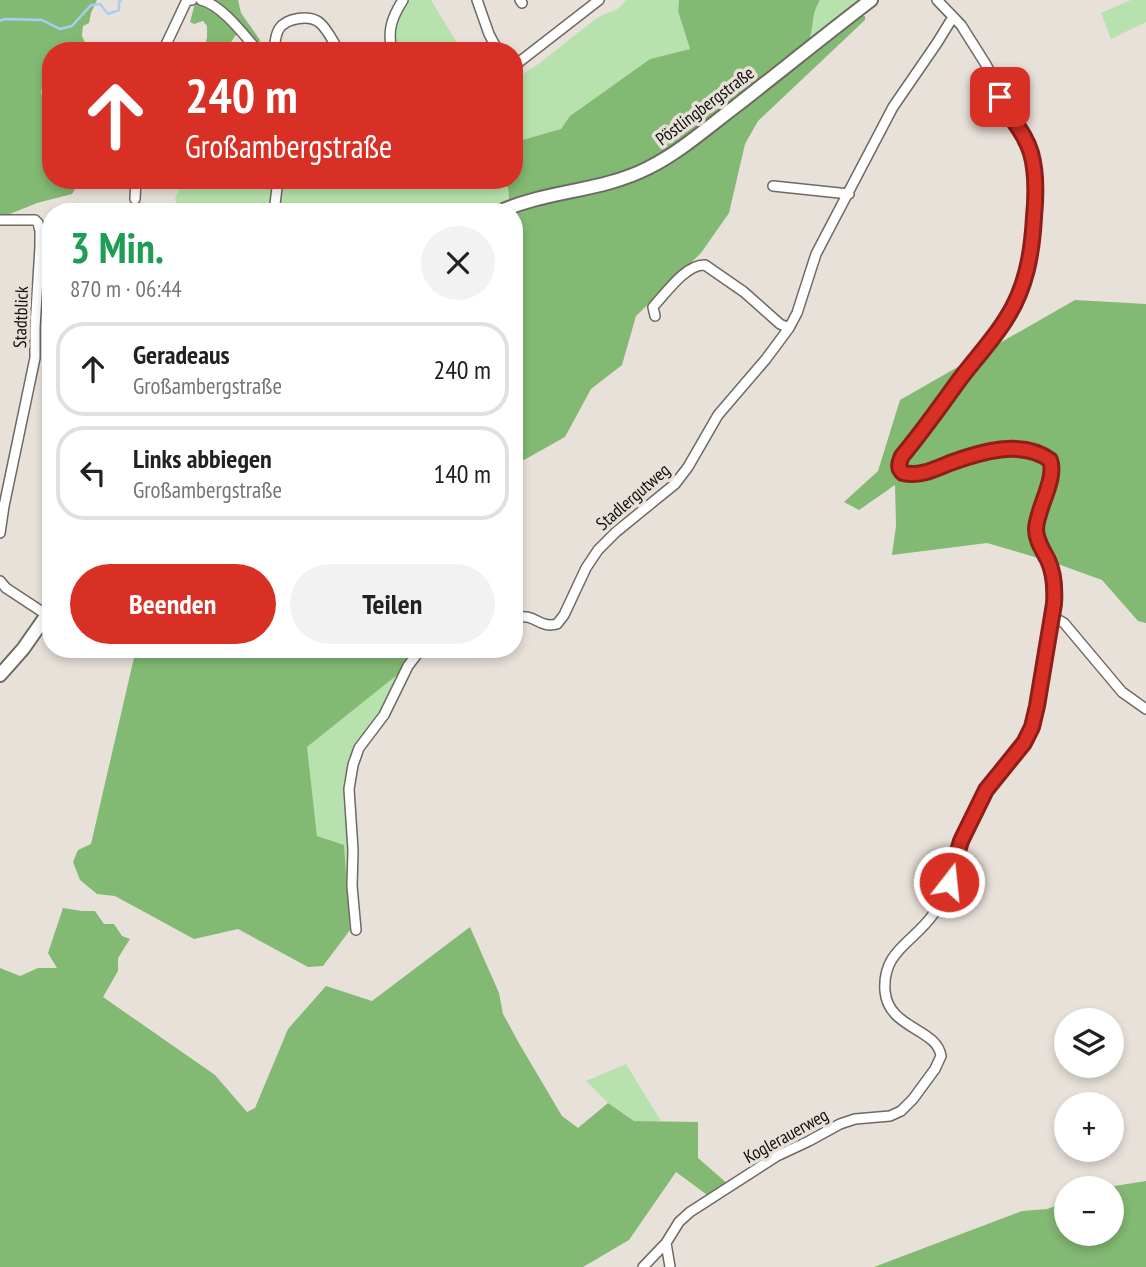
<!DOCTYPE html>
<html lang="de">
<meta charset="utf-8">
<style>
body{margin:0;font-family:"PT Sans Narrow",sans-serif;background:#f2f2f2;color:#202124;height:100vh;display:flex;flex-direction:column;font-size:26px;white-space:nowrap}
*{box-sizing:border-box;margin:0}
p{font-size:23px;color:#757577}
.icon{flex:none;width:38px;height:38px;fill:none;stroke:currentColor;stroke-width:2;stroke-linecap:round;stroke-linejoin:round}
.map{position:relative;flex:1;overflow:hidden}
.details{position:absolute;left:42px;top:203px;width:481px;height:455px;display:flex;flex-direction:column;background:#fff;border-radius:28px;box-shadow:0 4px 10px #0003}
.details>*{flex:none}
.hud{position:absolute;left:42px;top:42px;width:481px;height:147px;border-radius:28px;box-shadow:0 4px 10px #0003;background:#d93025;color:#fff;overflow:hidden}
.fabs{position:absolute;left:1054px;top:1008px;display:grid;gap:14px}
.fabs a{display:grid;place-items:center;width:70px;height:70px;border-radius:50%;background:#fff;box-shadow:0 4px 10px #0003;font-size:35px}
.pin{position:absolute;display:grid;place-items:center;width:60px;height:60px;color:#fff;margin:-30px;border-radius:14px;box-shadow:0 4px 10px #0006}
.me{position:absolute;width:77px;margin:-38px;rotate:16deg;stroke-linejoin:round;filter:drop-shadow(0 0 5px #0008)}
.turn{display:flex;align-items:center;gap:24px;height:147px;padding:0 28px;font-size:32px}
.turn .icon{width:91px;height:91px;stroke-width:2.5}
.turn b{display:block;font-size:49px;line-height:60px}
.round{display:grid;place-items:center;flex:none;width:74px;height:74px;border-radius:37px;background:#f2f2f2}
.headline{display:flex;align-items:center;justify-content:space-between;height:119px;padding:0 28px}
h1{font-size:42px;font-weight:600;line-height:52px;color:#1e9e55}
.primary-button{display:flex;gap:14px;margin-top:auto;padding:14px 28px}
.primary-button a{flex:1;height:80px;border-radius:42px;background:#d93025;color:#fff;font-size:28px;font-weight:600;line-height:80px;text-align:center}
.primary-button a+a{background:#f2f2f2;color:#202124}
ul{padding:0;list-style:none}
li{display:flex;align-items:center;gap:21px;height:94px;margin:0 14px 10px;padding:0 14px;border:4px solid #e0e0e0;border-radius:28px}
li div{flex:1}
li b{display:block;font-size:26px}
li em{font-style:normal}
.map>svg:first-child{display:block}
</style>
<div class="map">
<svg width="1146" height="1267" viewBox="0 0 1146 1267">
<rect width="100%" height="100%" fill="#e8e1da"/>
<path fill="#b8e2ad" d="M 410,0 L 431,0 L 462,51 L 394,51 C 394,24 393,21 410,0 Z
M 626,0 L 679,0 L 678,11 L 690,49 L 650,59 L 570,116 L 561,129 L 515,142 L 515,78 C 546,63 570,36 599,17 C 613,9 614,15 626,0 Z
M 820,0 L 865,0 L 805,46 L 814,10 Z
M 1131,0 L 1146,0 L 1146,22 L 1111,39 L 1101,13 Z
M 185,180 L 274,180 L 271,212 L 174,212 L 177,205 L 175,198 Z
M 280,180 L 493,180 L 505,182 L 508,186 L 509,203 L 490,212 L 277,212 Z
M 407,667 L 349,767 L 351,842 L 346,878 L 344,846 L 317,836 L 307,747 Z
M 626,1064 L 661,1121 L 634,1121 L 608,1103 L 586,1081 Z"/>
<path fill="#82b973" d="M 0,0 L 97,0 L 91,13 L 89,23 L 83,26 L 82,36 L 89,51 L 51,51 L 51,79 L 44,80 L 41,93 L 51,98 L 51,180 L 81,180 L 72,194 L 37,203 L 0,218 Z
M 196,0 L 238,0 L 241,13 L 260,40 L 259,44 L 255,44 L 239,33 L 235,36 L 228,47 L 217,47 L 213,51 L 203,51 L 207,38 L 207,26 L 203,21 L 194,24 L 190,22 Z
M 679,0 L 820,0 C 812,13 814,19 811,33 C 809,42 805,46 806,55 L 811,55 L 860,16 L 865,16 L 865,20 L 758,121 L 745,144 L 729,213 L 701,253 L 636,316 L 622,365 L 591,389 L 565,437 L 515,465 L 514,212 L 510,212 L 508,186 L 505,182 L 493,180 L 514,180 L 515,142 L 561,129 L 570,116 L 650,59 L 690,49 L 678,11 Z
M 1075,300 L 1146,304 L 1146,623 L 1138,621 L 1102,580 L 1055,563 L 987,543 L 892,555 L 896,526 L 895,485 L 859,510 L 844,502 L 878,471 L 900,400 Z
M 136,649 L 408,649 L 407,667 L 307,747 L 317,836 L 344,845 L 350,930 L 323,966 L 308,967 L 238,929 L 194,939 L 115,896 L 97,894 L 80,880 L 73,862 L 78,850 L 91,844 Z
M 63,908 L 82,911 L 95,911 L 104,924 L 114,924 L 122,936 L 130,939 L 118,958 L 118,971 L 103,997 L 215,1075 L 247,1112 L 255,1108 L 288,1029 L 326,986 L 372,1001 L 470,927 L 499,993 L 503,1014 L 520,1045 L 562,1116 L 578,1128 L 608,1103 L 634,1121 L 698,1122 L 698,1158 L 729,1185 L 710,1197 L 676,1172 L 629,1240 L 583,1267 L 0,1267 L 0,968 L 20,976 L 38,968 L 57,968 L 48,953 Z
M 1146,1181 L 1146,1267 L 874,1267 L 1022,1211 L 1047,1209 L 1066,1202 L 1066,1234 L 1111,1234 L 1111,1188 L 1102,1188 Z"/>
<g fill="none" stroke-linecap="round" stroke-linejoin="round">
<path stroke="#a9cdf4" stroke-width="2.5" d="M 0,21 L 4,19 L 42,20 L 60,29 L 72,26 L 91,5 L 100,4 L 108,14 L 119,10 L 119,2 L 121,0"/>
<g stroke="#6f6963" stroke-width="12">
<path id="minor" d="M 201,0 C 222,5 244,35 258,51
M 477,0 L 489,34 L 498,51
M 520,0 L 522,3
M 163,51 L 187,0 L 192,0
M 274,51 C 275,44 275,35 279,29 C 286,18 310,14 320,23 C 328,30 333,42 339,51
M 392,51 C 387,31 392,17 403,0
M 514,66 L 599,0
M 773,186 L 849,194
M 135,199 L 136,180
M 274,212 L 278,180
M 0,220 L 35,220 L 38,223 L 40,231 L 40,247 L 35,328 L 35,358 L 4,506 L 0,533
M 655,316 L 653,307 C 666,293 686,264 705,265 L 744,292 L 780,324 L 789,328
M 0,581 L 6,588 L 47,615
M 1053,617 L 1064,623 L 1122,692 L 1146,709
M 514,618 C 536,612 538,629 557,624 L 564,615 L 586,568 L 598,550 L 616,532 L 675,484 L 688,467 L 718,415 L 766,359 L 789,328 L 797,313 L 816,254 L 893,107 L 937,43 L 953,17
M 356,930 L 352,886 L 353,850 L 349,789 L 353,765 L 359,748 L 384,715 L 408,666 L 421,649
M 666,1243 L 670,1267
M 643,1267 L 666,1243 L 679,1222 L 690,1212 L 777,1156 L 809,1141 L 840,1124 L 855,1119 L 890,1116 L 901,1111 L 913,1099 L 935,1069 L 941,1056 C 937,1028 888,1029 885,991 C 882,950 915,942 934,913 C 947,895 949,874 956,853 C 964,832 975,811 986,791 C 1003,762 1024,750 1035,715 L 1054,604 C 1055,590 1054,574 1048,561 C 1044,551 1036,543 1036,531 C 1036,514 1055,474 1051,463 C 1049,457 1040,454 1034,452 C 1014,447 989,450 970,456 C 949,463 925,479 903,473 C 897,468 898,463 902,456 L 1008,317 L 1026,277 L 1033,235 L 1035,185 L 1033,163 L 1028,146 L 1022,131 L 1002,103 L 994,79 L 985,63 L 961,25 L 937,0"/>
</g>
<g stroke="#6f6963" stroke-width="16">
<path id="secondary" d="M 499,212 C 547,190 601,192 648,168 C 680,152 707,128 736,106 C 781,71 825,35 871,0
M 0,675 L 23,649 L 51,609"/>
</g>
<use href="#minor" stroke="#fff" stroke-width="9"/>
<use href="#secondary" stroke="#fff" stroke-width="12"/>
</g>
<g fill="none" stroke-linecap="round" stroke-linejoin="round">
<g stroke="#8d1f18" stroke-width="18">
<path id="route" d="M 949,882 L 961,841 L 986,790 L 1024,743 L 1032,727 L 1037,706 L 1054,604 C 1055,589 1054,573 1048,560 C 1043,550 1036,541 1036,529 C 1037,508 1057,479 1050,460 C 1022,439 980,452 950,463 C 935,469 920,477 903,473 C 897,468 899,463 902,456 C 923,431 941,405 960,379 C 975,359 993,340 1006,319 C 1026,288 1032,254 1034,217 C 1036,196 1037,174 1031,153 C 1024,129 1007,117 1000,97"/>
</g>
<use href="#route" stroke="#d93025" stroke-width="12"/>
</g>
<g text-anchor="middle" stroke-width="7" stroke-linejoin="round" paint-order="stroke">
<g font-size="18" fill="#0f0d0a" stroke="#e8e1da">
<text transform="translate(705 106) rotate(-37)" y="6">Pöstlingbergstraße</text>
<text transform="translate(21 317) rotate(-88)" y="6">Stadtblick</text>
<text transform="translate(633 497) rotate(-41)" y="6">Stadlergutweg</text>
<text transform="translate(786 1136) rotate(-29)" y="6">Koglerauerweg</text>
</g>
</g>
</svg>
<div class="fabs">
<a><svg class="icon" aria-label="layers" viewBox="0 0 24 24"><path d="M12 4l9 5-9 5-9-5zM3 14l9 5 9-5"/></svg></a>
<a>+</a>
<a>−</a>
</div>
<div class="pin" style="left:1000px;top:97px;background:#d93025"><svg class="icon" aria-label="arrive" viewBox="0 0 24 24"><path d="M6 21V4h12l-3 4 3 4H6"/></svg></div>
<svg class="me" style="left:949px;top:882px" viewBox="-20 -20 40 40"><circle r="17" fill="#d93025" stroke="#fff" stroke-width="3"/><path d="M0-11L8 9 0 5-8 9z" fill="#fff"/></svg>
<div class="hud">
<div class="turn"><svg class="icon" aria-label="ahead" viewBox="0 0 24 24"><path d="M12 20V5M6 11l6-6 6 6"/></svg><div><b>240 m</b>Großambergstraße</div></div>
</div>
<section class="details">
<div class="headline"><div><h1>3 Min.</h1><p>870 m · 06:44</p></div><a class="round"><svg class="icon" aria-label="close" viewBox="0 0 24 24"><path d="M6 6l12 12M18 6L6 18"/></svg></a></div>
<ul>
<li><svg class="icon" aria-label="ahead" viewBox="0 0 24 24"><path d="M12 20V5M6 11l6-6 6 6"/></svg><div><b>Geradeaus</b><p>Großambergstraße</p></div><em>240 m</em></li>
<li><svg class="icon" aria-label="left" viewBox="0 0 24 24"><path d="M17 20v-9H6M10 6l-5 5 5 5"/></svg><div><b>Links abbiegen</b><p>Großambergstraße</p></div><em>140 m</em></li>
</ul>
<div class="primary-button"><a>Beenden</a><a>Teilen</a></div>
</section>
</div>
